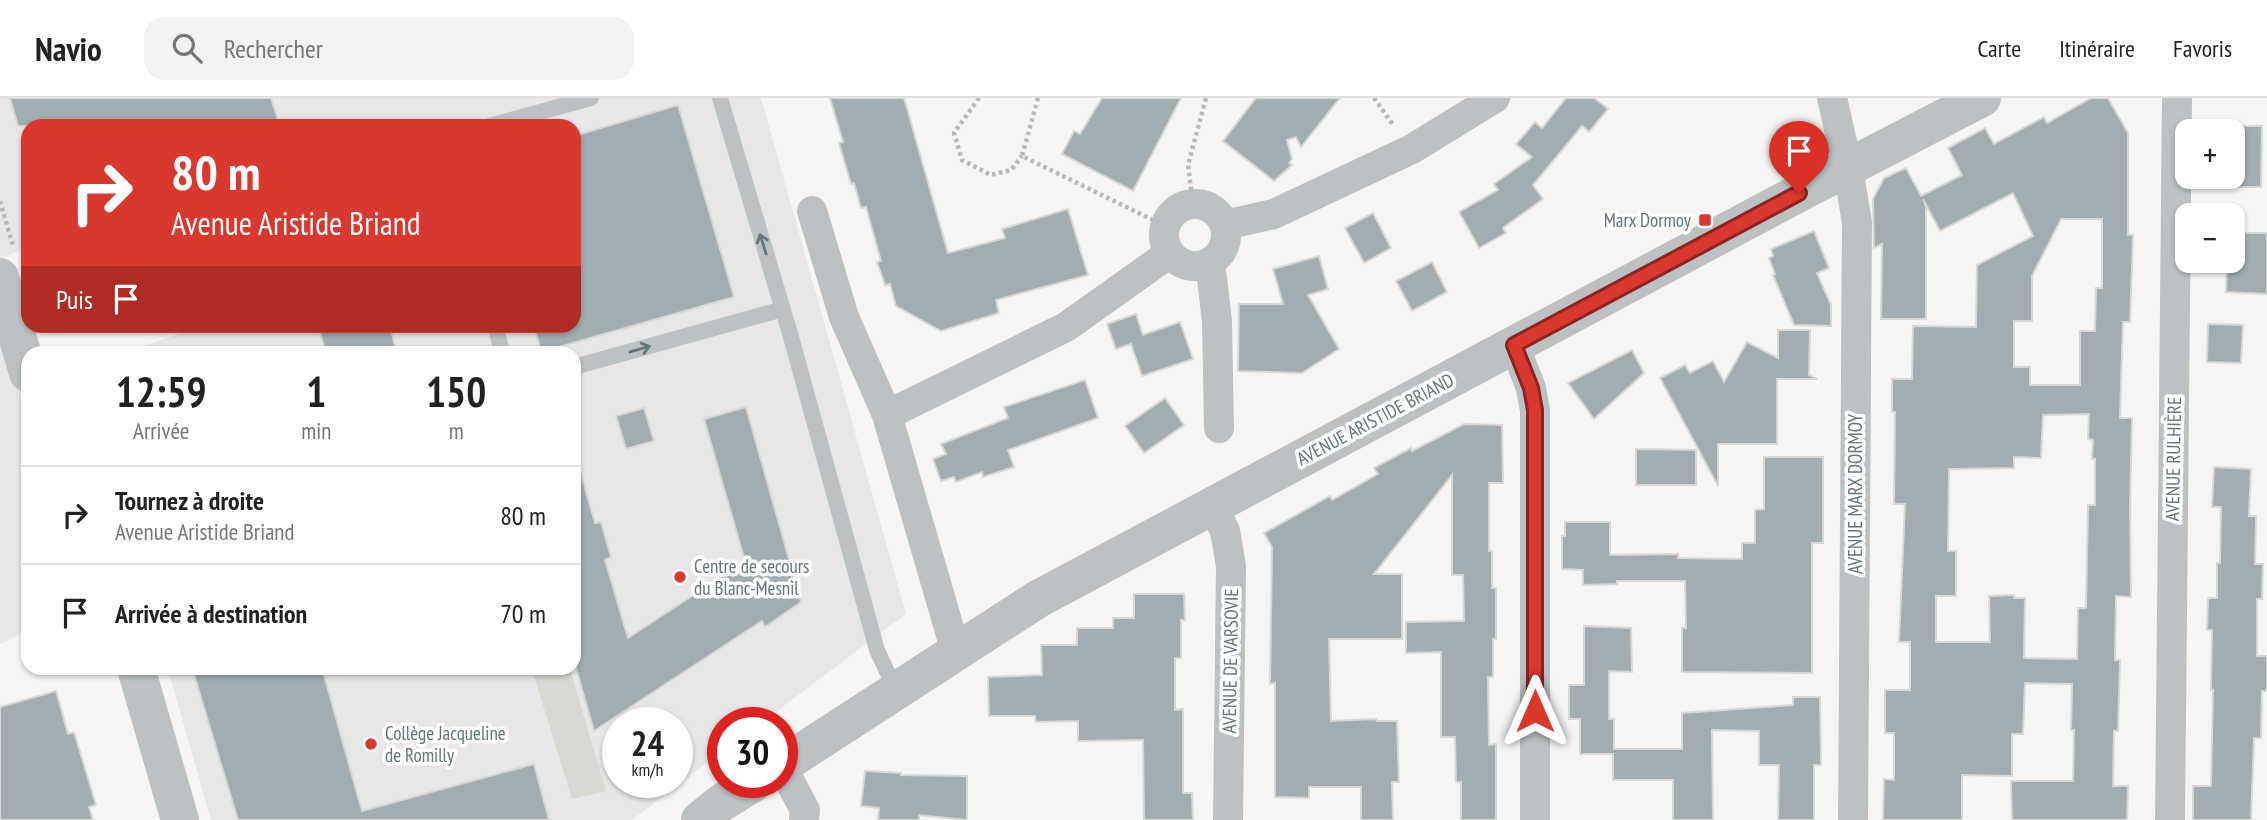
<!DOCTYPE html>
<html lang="fr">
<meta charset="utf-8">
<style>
body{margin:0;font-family:"PT Sans Narrow",sans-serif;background:#f2f2f2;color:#222;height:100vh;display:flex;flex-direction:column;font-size:26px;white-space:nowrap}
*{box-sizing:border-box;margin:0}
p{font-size:23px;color:#767676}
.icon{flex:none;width:38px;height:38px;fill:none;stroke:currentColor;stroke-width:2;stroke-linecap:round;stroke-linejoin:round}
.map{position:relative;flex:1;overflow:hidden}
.drawer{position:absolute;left:21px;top:248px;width:560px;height:329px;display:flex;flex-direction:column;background:#fff;border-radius:21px;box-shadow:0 2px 5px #0004}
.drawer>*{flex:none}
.top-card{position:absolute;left:21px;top:21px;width:560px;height:214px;border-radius:21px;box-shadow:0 2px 5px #0004;background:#d9382f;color:#fff;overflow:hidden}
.fabs{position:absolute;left:2175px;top:21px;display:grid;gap:14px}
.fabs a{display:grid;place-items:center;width:70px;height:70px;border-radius:14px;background:#fff;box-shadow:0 2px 5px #0004;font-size:35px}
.speed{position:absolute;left:602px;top:609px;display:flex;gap:14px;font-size:35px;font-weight:700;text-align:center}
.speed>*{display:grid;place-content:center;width:91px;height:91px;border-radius:50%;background:#fff;box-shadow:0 2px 5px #0004;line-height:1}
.speed small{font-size:18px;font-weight:400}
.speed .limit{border:10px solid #d22;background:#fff;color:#111}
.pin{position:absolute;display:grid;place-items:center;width:60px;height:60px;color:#fff;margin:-72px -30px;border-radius:50% 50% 50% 0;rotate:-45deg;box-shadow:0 0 7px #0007}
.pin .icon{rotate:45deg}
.me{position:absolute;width:77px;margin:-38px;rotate:0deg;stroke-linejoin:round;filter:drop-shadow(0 0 5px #0008)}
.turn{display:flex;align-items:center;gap:24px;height:147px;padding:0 35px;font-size:32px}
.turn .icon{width:91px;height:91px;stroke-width:2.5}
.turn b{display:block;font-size:49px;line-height:60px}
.then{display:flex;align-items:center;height:66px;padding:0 35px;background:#0003;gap:14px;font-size:26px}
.eta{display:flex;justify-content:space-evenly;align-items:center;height:119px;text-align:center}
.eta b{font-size:42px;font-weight:700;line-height:49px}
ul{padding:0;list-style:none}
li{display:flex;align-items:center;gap:21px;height:98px;padding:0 35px;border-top:2px solid #e0e0e0}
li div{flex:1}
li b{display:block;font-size:26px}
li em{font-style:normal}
header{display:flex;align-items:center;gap:42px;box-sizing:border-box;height:98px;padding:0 35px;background:#fff;border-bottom:2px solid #e0e0e0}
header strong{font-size:33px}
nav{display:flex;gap:38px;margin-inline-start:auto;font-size:24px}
.search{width:490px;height:63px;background:#f2f2f2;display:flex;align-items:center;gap:18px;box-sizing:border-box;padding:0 24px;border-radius:21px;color:#767676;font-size:26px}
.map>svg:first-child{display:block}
</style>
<header>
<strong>Navio</strong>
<div class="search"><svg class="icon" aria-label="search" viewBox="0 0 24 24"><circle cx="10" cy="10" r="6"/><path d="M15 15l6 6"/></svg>Rechercher</div>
<nav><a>Carte</a><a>Itinéraire</a><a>Favoris</a></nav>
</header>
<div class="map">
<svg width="2267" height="722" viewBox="0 0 2267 722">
<rect width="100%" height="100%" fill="#f6f5f3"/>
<path fill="#e6e7e6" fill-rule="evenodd" d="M 0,0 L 761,0 L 906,516 L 761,625 L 723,625 L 723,653 L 632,722 L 211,722 L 168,571 L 574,570 L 574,256 L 124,255 L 192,231 L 192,228 L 574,228 L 574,28 L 28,28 L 28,150 L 0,160 ZM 618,625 L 677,625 L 677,684 L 618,684 Z
M 0,231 L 28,321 L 28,532 L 0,546 Z"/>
<path fill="#d6dad2" d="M 532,571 L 570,571 L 606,693 L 572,701 Z"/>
<path fill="#a1adb0" stroke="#d7d7d5" stroke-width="2" fill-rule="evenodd" d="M 10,0 L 271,0 L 280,28 L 18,28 Z
M 830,0 L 904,0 L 948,155 L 1005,140 L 1002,131 L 1068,111 L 1088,177 L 996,202 L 999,215 L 941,233 L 896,208 L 890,186 L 885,187 L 877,164 L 881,163 L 866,109 L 861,110 L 854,85 L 851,86 L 839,45 L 843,44 Z
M 1102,0 L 1181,0 L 1133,93 L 1062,56 L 1074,33 L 1080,36 Z
M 1256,0 L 1340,0 L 1301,49 L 1296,39 L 1287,42 L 1292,61 L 1289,65 L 1292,67 L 1274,83 L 1223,43 Z
M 1566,0 L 1594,0 L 1608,11 L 1589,34 L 1582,28 L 1533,87 L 1543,101 L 1503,130 L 1506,135 L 1479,150 L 1459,114 L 1498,92 L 1494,86 L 1532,59 L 1516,46 L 1535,24 L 1542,30 Z
M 2091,0 L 2108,0 L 2128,35 L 2128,137 L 2133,137 L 2132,168 L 2130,224 L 2123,224 L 2120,320 L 2132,320 L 2130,408 L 2131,499 L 2116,498 L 2115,562 L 2120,562 L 2118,633 L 2114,633 L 2113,688 L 2128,688 L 2127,722 L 2012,722 L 2011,683 L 2073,683 L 2074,632 L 2071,632 L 2072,586 L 2025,585 L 2023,636 L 2012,636 L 2012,678 L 1962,677 L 1962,722 L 1883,722 L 1884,681 L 1894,682 L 1894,635 L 1885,635 L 1885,592 L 1910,592 L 1910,544 L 1899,544 L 1905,406 L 1894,406 L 1895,314 L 1892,314 L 1892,281 L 1912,281 L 1913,228 L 1976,229 L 1977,167 L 2033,138 L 2013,95 L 1940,133 L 1923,101 L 1926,108 L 1926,221 L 1881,221 L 1882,146 L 1874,150 L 1873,101 L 1884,80 L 1906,70 L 1921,98 L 1962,77 L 1948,50 L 1985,30 L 1994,46 L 2044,19 L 2047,25 ZM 2061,121 L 2102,121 L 2102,190 L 2096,190 L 2095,233 L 2080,233 L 2080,287 L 2030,287 L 2030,269 L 2014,269 L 2014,223 L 2032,223 L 2032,178 ZM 2089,316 L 2088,341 L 2093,342 L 2092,361 L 2095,361 L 2095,407 L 2088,407 L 2086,510 L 2078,510 L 2077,561 L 2024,560 L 2025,500 L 2014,500 L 2014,497 L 1989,498 L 1990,544 L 1936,544 L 1936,498 L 1956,498 L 1956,453 L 1948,453 L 1949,371 L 2014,370 L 2014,359 L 2041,360 L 2043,317 Z
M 678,7 L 734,199 L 541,254 L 534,228 L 574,228 L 574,38 Z
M 2222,28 L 2262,28 L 2261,89 L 2220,89 L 2221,79 L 2233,79 L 2233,33 L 2222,33 Z
M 1373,115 L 1391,150 L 1364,165 L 1345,130 Z
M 1814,133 L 1829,170 L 1817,175 L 1831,207 L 1831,228 L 1794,227 L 1773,177 L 1775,176 L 1769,160 L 1773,158 L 1771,151 Z
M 2233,135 L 2267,135 L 2267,196 L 2226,194 L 2227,163 L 2233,163 Z
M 1319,158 L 1328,191 L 1308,197 L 1339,251 L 1302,275 L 1238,273 L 1239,206 L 1283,206 L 1273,171 Z
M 1432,164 L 1447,194 L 1412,213 L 1396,183 Z
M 1136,216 L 1143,237 L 1180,224 L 1193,261 L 1142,278 L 1131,246 L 1116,251 L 1107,226 Z
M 2208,226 L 2243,227 L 2241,265 L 2207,264 Z
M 318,228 L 390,228 L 397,256 L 326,256 Z
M 1778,232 L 1810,232 L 1809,277 L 1817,281 L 1777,281 L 1777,346 L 1718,346 L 1718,388 L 1660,280 L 1685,267 L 1690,275 L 1713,263 L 1724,284 L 1747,244 L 1778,260 Z
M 1632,252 L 1644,275 L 1594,321 L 1568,285 Z
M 1085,282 L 1098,320 L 1008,352 L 1014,369 L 983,379 L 982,374 L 956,384 L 954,379 L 941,383 L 933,361 L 946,356 L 941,346 L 1008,320 L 1004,309 Z
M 1165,300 L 1184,327 L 1144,355 L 1125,328 Z
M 746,309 L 801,504 L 765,529 L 762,523 L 594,633 L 574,563 L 574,377 L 581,376 L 595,425 L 601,424 L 611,459 L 605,462 L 628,540 L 745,463 L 704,321 Z
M 644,310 L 654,343 L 626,351 L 616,318 Z
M 1464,326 L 1502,327 L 1503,385 L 1489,385 L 1489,453 L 1492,453 L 1492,490 L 1496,490 L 1496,541 L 1493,541 L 1493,579 L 1488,579 L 1489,647 L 1496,646 L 1496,722 L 1461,722 L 1461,684 L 1456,684 L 1455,639 L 1441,639 L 1441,554 L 1406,555 L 1406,524 L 1464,523 L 1463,477 L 1452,477 L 1452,377 L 1374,476 L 1402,476 L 1402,541 L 1329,541 L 1331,623 L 1376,621 L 1377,623 L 1397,623 L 1399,684 L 1392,684 L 1393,722 L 1361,722 L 1361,689 L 1309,689 L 1309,700 L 1275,699 L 1275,585 L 1270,586 L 1272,449 L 1264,435 L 1330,398 L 1332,402 L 1378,376 L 1374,370 L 1411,350 L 1412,353 Z
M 1636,351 L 1696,352 L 1696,387 L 1636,387 Z
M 1764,359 L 1823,359 L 1823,445 L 1812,445 L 1812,575 L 1682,574 L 1682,530 L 1686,530 L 1685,483 L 1617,483 L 1617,486 L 1583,487 L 1583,472 L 1562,471 L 1562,438 L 1565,438 L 1565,424 L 1610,424 L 1610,457 L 1678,456 L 1678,460 L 1742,461 L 1742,445 L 1755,445 L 1755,412 L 1764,411 Z
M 2214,369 L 2251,371 L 2249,418 L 2256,418 L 2255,466 L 2263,466 L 2262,501 L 2257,501 L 2257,558 L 2267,558 L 2267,593 L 2262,593 L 2261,640 L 2254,640 L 2251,722 L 2193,722 L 2193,688 L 2211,688 L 2213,592 L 2211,592 L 2212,532 L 2207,532 L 2208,500 L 2217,500 L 2217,465 L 2220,465 L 2221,409 L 2212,409 Z
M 1134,496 L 1184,496 L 1185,522 L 1181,522 L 1181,560 L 1175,560 L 1175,612 L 1183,611 L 1183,695 L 1192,695 L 1193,722 L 1144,722 L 1143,642 L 1078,643 L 1078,623 L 1036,624 L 1035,618 L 989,618 L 988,579 L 1042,577 L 1041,547 L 1077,547 L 1077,530 L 1113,530 L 1113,520 L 1134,520 Z
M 1584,528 L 1631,530 L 1632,574 L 1609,573 L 1609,621 L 1614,621 L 1614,651 L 1682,651 L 1682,615 L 1793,607 L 1793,599 L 1820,599 L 1821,667 L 1814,667 L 1814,722 L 1778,722 L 1779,667 L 1759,667 L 1759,633 L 1712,632 L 1713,722 L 1673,722 L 1673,682 L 1613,682 L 1613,656 L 1580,656 L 1580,621 L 1569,621 L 1569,587 L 1584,587 Z
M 192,570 L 322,570 L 362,713 L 534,666 L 549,722 L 238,722 Z
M 56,593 L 68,636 L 74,634 L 96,707 L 89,709 L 93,722 L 0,722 L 0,609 Z
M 865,673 L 901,675 L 901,677 L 967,678 L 967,722 L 919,717 L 919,722 L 878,722 L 879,710 L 861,708 Z"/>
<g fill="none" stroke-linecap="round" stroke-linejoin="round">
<path stroke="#b5b9bb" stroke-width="4.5" stroke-dasharray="3.5 3.5" stroke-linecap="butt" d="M 979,0 L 954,35 L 962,62 L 991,77 L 1011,72 L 1022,58
M 1038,0 L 1022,58 L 1161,126
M 1374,0 L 1394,28
M 0,103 L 13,148
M 1193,106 L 1188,67 L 1206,0"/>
<path stroke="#bcc2c4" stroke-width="16" d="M 720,0 L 791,239 L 877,552 L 896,593
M 489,28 L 591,0
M 495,228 L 503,256
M 574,269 L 783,211"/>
<path stroke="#bcc2c4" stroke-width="30" d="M 1832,0 L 1848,70 L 1857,125 L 1853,722
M1164 137a31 31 0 1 1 62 0a31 31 0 1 1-62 0Z
M 812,113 L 844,219 L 887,317
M 1225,127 L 1274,116 L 1412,51 L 1495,0
M 1210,164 L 1217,223 L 1219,330
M 1514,247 L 1531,290 L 1535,312 L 1535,722
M 1213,408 L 1225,433 L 1231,468 L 1228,722
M 956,554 L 887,317 L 1066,229 L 1170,155
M 782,669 L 805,712 L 804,722
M 2170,722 L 2177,0"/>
<path stroke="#bcc2c4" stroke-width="38" d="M 0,179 L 28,275
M 136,570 L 180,722
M 782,667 L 1038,501 L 1799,95 L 1982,0
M 700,722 L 721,705 L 755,684"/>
</g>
<defs><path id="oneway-shaft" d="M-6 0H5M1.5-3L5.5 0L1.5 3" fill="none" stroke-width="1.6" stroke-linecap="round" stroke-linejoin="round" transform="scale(1.75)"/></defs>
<g stroke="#62767c">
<use href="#oneway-shaft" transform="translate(763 146) rotate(-107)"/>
<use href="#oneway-shaft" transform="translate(640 251) rotate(-16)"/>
</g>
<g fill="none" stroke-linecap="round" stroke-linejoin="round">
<g stroke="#8d241f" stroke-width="18">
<path id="route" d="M 1535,613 L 1535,312 L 1531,290 L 1514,247 L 1799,95"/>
</g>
<use href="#route" stroke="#d9382f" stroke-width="12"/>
</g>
<g fill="#d9382f" stroke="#fff" stroke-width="2.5">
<rect x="1698" y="115" width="14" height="14" rx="3.5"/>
<circle cx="680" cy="479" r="7"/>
<circle cx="371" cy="646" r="7"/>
</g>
<g text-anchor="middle" stroke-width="7" stroke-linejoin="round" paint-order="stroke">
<g font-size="19" fill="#62767c" stroke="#fff" text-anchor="start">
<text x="1691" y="129" text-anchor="end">Marx Dormoy</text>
<text x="694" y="475">Centre de secours<tspan x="694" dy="22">du Blanc-Mesnil</tspan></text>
<text x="385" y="642">Collège Jacqueline<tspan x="385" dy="22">de Romilly</tspan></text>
</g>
<g font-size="19" fill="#62767c" stroke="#fff">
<text transform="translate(1375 321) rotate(-28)" y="7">AVENUE ARISTIDE BRIAND</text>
<text transform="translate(2173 361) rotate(-89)" y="7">AVENUE RULHIÈRE</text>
<text transform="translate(1855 396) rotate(-90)" y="7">AVENUE MARX DORMOY</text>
<text transform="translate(1230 563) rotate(-89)" y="7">AVENUE DE VARSOVIE</text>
</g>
</g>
</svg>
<div class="fabs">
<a>+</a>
<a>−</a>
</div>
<div class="speed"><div>24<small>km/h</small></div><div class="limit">30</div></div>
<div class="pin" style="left:1799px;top:95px;background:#d93025"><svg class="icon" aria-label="arrive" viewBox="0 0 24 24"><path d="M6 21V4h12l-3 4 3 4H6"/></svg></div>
<svg class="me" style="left:1535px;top:613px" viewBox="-20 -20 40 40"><path d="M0-17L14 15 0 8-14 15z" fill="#d9382f" stroke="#fff" stroke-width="4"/></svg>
<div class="top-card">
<div class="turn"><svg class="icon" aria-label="right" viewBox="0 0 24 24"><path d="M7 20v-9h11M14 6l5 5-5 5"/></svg><div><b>80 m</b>Avenue Aristide Briand</div></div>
<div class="then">Puis<svg class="icon" aria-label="arrive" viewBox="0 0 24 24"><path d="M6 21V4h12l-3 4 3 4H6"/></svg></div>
</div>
<section class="drawer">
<div class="eta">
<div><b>12:59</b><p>Arrivée</p></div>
<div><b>1</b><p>min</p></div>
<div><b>150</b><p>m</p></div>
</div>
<ul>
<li><svg class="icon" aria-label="right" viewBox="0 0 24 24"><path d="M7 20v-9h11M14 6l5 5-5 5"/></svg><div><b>Tournez à droite</b><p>Avenue Aristide Briand</p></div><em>80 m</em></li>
<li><svg class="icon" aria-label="arrive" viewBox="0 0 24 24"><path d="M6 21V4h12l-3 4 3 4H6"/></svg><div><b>Arrivée à destination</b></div><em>70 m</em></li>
</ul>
</section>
</div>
